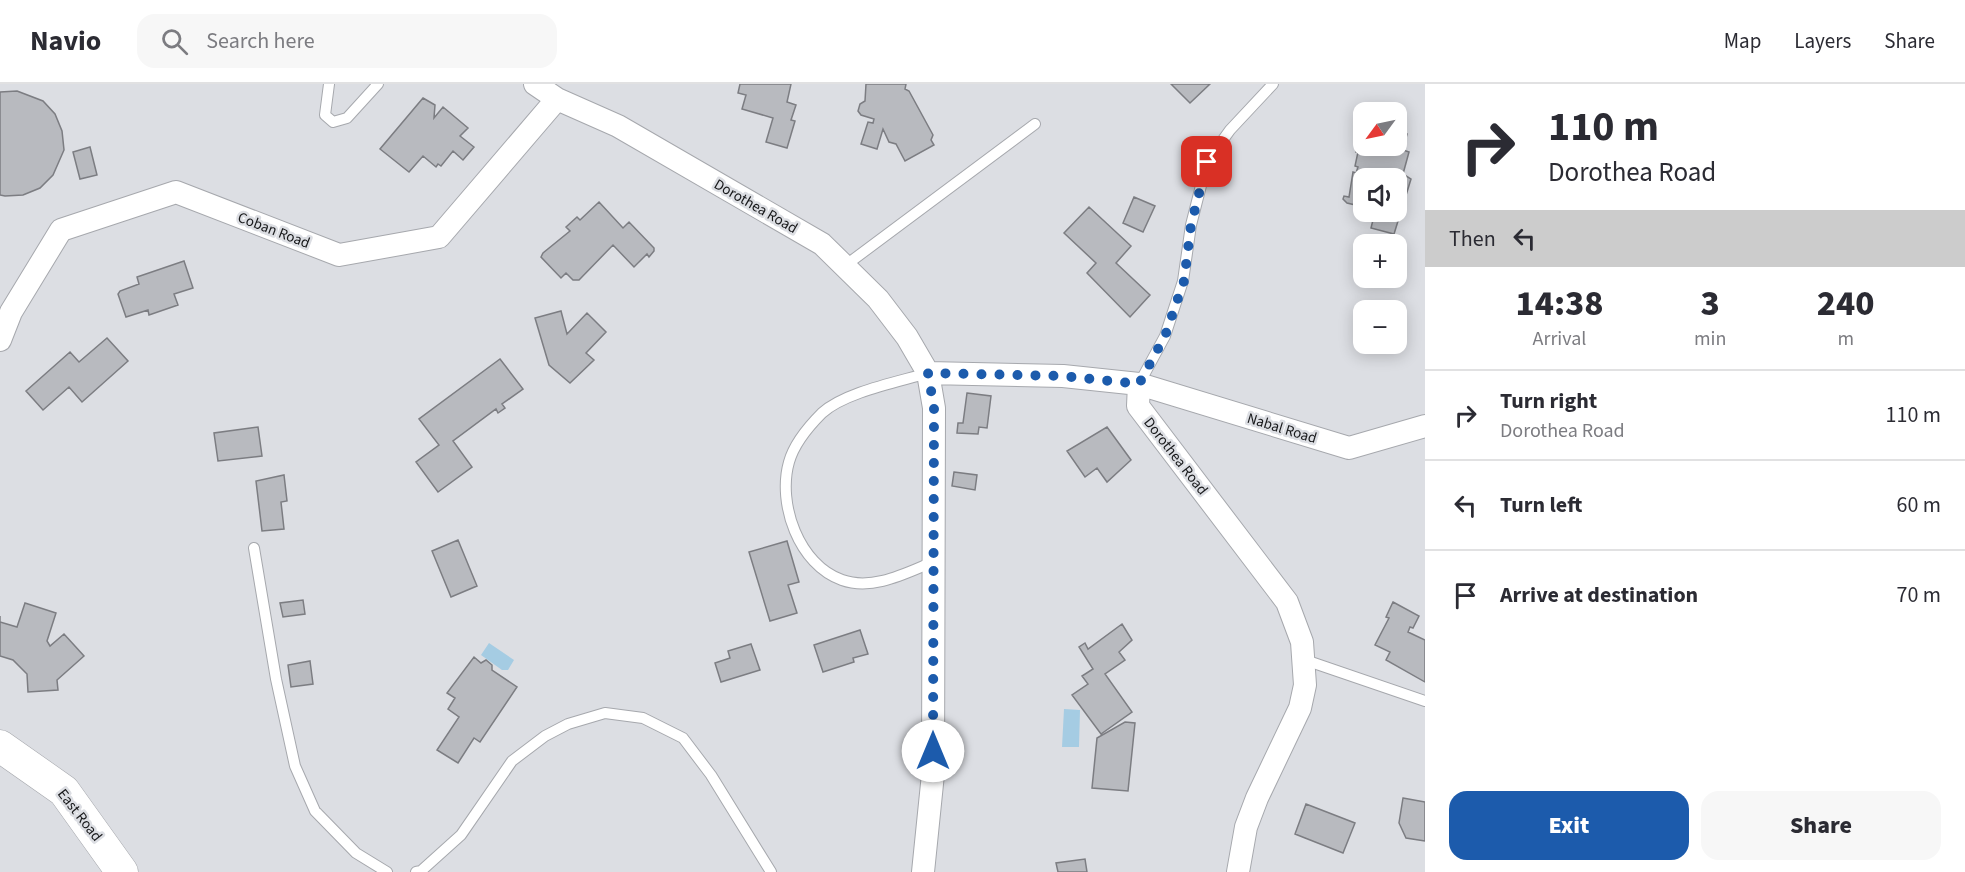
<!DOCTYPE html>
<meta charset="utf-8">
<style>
body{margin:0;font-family:"Source Sans 3",sans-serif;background:#f7f7f7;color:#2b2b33;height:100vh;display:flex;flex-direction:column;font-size:22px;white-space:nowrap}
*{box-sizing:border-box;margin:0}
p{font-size:20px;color:#7c7c81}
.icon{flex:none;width:33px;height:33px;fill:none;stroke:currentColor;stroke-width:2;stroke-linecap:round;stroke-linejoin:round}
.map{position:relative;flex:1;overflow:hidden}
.details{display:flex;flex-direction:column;background:#fff;width:540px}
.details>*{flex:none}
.top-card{background:#fff;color:#2b2b33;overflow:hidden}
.needle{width:39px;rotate:237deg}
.buttons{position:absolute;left:1353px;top:18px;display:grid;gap:12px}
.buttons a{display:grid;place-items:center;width:54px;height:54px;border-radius:12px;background:#fff;box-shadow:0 3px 15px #0003;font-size:30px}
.pin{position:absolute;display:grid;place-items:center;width:51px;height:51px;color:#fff;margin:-26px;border-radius:12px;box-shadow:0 3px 9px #0006}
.me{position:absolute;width:66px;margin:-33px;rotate:0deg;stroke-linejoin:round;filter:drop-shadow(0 0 4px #0008)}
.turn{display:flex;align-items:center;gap:21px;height:126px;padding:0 24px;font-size:27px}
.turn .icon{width:78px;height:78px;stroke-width:2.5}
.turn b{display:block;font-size:42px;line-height:51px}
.then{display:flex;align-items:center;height:57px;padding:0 24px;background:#0003;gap:12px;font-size:22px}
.eta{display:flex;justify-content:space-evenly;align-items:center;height:102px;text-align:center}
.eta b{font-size:36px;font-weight:800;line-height:42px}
.button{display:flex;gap:12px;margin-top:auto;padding:12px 24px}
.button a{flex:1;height:69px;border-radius:18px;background:#1c5bac;color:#fff;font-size:24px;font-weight:800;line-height:69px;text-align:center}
.button a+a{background:#f7f7f7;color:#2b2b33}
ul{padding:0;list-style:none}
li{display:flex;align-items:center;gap:18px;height:90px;padding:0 24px;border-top:2px solid #e1e1e2}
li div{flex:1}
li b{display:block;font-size:22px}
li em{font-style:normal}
header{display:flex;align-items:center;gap:36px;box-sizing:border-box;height:84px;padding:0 30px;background:#fff;border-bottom:2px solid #e1e1e2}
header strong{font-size:28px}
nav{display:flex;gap:33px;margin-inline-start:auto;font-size:21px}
.search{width:420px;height:54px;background:#f7f7f7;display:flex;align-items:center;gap:15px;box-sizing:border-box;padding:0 21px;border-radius:18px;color:#7c7c81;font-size:22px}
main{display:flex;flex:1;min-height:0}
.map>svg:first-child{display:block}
</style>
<header>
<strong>Navio</strong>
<div class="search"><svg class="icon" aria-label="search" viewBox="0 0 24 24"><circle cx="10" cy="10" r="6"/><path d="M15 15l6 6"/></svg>Search here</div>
<nav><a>Map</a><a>Layers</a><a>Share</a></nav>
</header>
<main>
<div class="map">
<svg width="1425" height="788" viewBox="0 0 1425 788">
<rect width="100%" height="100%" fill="#dcdee3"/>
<path fill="#a5cce3" d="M 489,559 L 514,576 L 508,586 L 502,586 L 481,571 Z
M 1064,625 L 1080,626 L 1079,663 L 1062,663 Z"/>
<path fill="#b8babf" stroke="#7c7d82" stroke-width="1.5" d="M 740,0 L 791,0 L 787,18 L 796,21 L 791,36 L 795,37 L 787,64 L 766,58 L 773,34 L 742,25 L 746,11 L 738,9 Z
M 866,0 L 906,0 L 905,5 L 909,7 L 933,51 L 931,56 L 934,61 L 905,77 L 896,60 L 889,58 L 883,45 L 877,65 L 861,60 L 868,38 L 873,39 L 874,35 L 861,31 L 858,27 L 860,20 L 865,17 Z
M 1171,0 L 1210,0 L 1190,19 Z
M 17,7 L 43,17 L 55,30 L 62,47 L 64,66 L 53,91 L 40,104 L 23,111 L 5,112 L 0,111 L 0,8 Z
M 423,14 L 435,21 L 434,34 L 443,23 L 468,44 L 460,52 L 474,63 L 463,76 L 453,67 L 441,82 L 438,80 L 436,83 L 423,72 L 409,88 L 380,65 Z
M 1362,41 L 1364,62 L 1396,62 L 1396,45 L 1407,50 L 1403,66 L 1409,68 L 1403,90 L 1411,95 L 1394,150 L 1371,144 L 1375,128 L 1396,128 L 1396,94 L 1364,94 L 1364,123 L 1347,119 L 1343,115 L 1344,112 L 1349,113 L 1353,88 L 1356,89 L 1358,83 L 1355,82 L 1358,68 L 1356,68 Z
M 90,63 L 97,91 L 80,95 L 73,68 Z
M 1134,113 L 1155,122 L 1143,148 L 1123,139 Z
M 599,118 L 623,144 L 629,138 L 654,164 L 654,167 L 649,173 L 647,170 L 634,183 L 613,161 L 579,196 L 573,196 L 566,189 L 561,194 L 541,173 L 543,169 L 570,147 L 566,143 L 577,133 L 580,136 Z
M 1089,123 L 1131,162 L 1116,179 L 1150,211 L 1130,233 L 1087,189 L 1096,179 L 1064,149 Z
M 184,177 L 193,204 L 174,210 L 178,221 L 149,231 L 148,226 L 126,233 L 118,210 L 120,207 L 139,200 L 137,193 Z
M 561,227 L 567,250 L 587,229 L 606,248 L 586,269 L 594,276 L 570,299 L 549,281 L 535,234 Z
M 107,254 L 128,277 L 82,318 L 69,303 L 43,326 L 26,307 L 70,268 L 79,278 Z
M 500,275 L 523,305 L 502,320 L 505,324 L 498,329 L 496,325 L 453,357 L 472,383 L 438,408 L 416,378 L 439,361 L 419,335 Z
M 967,309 L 991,312 L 987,344 L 979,343 L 978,350 L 957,349 L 958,339 L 963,339 Z
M 258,343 L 262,372 L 218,377 L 214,349 Z
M 1107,343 L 1131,376 L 1107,398 L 1097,384 L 1085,393 L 1067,367 Z
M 954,388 L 977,391 L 975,406 L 952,402 Z
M 284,391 L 287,417 L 281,418 L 284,445 L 262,447 L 256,397 Z
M 458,456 L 477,502 L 451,513 L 432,467 Z
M 787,457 L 799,498 L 788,501 L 797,529 L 770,537 L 749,468 Z
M 303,516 L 305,530 L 283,533 L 280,519 Z
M 1393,518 L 1419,532 L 1413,544 L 1410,543 L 1408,548 L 1425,556 L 1425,598 L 1386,576 L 1390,568 L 1375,561 L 1389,534 L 1386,533 Z
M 25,519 L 56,529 L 47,557 L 50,562 L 64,550 L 84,572 L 57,596 L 58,606 L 28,608 L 27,590 L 13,576 L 0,572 L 0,532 L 0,538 L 17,543 Z
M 1122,540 L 1132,556 L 1119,568 L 1125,576 L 1105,590 L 1132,628 L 1101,650 L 1072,611 L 1088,600 L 1082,592 L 1093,585 L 1079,563 L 1085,559 L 1088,565 Z
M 860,546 L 868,570 L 853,574 L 854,578 L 823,588 L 814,561 Z
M 751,560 L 760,586 L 721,598 L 715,579 L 730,574 L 728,567 Z
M 474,573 L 481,579 L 486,576 L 492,581 L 492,586 L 517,603 L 480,658 L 474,654 L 458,679 L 437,666 L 459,633 L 448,625 L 455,614 L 447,609 Z
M 310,577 L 313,600 L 291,603 L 288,581 Z
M 1125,638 L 1135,639 L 1128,707 L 1092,704 L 1097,654 Z
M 1403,714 L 1425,718 L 1425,757 L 1406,754 L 1399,739 Z
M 1306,720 L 1355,739 L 1343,769 L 1295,750 Z
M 1085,775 L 1087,788 L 1058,788 L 1056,779 Z"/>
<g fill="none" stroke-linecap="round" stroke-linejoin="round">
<g stroke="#a6a8ad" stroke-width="12">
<path id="lane" d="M 329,0 L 325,31 L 333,38 L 347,34 L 378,0
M 846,181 L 1035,40
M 928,289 C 898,298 845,308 822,329 C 809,342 794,360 789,378 C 777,420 799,481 842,496 C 873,507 906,489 933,478
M 1139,300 L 1165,252 L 1183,197 L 1191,141 L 1207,78 L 1230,46 L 1273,0
M 254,464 L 276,595 L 295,682 L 315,727 L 356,769 L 387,788
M 1305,576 L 1425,617
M 416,788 L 421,787 L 461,751 L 512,677 L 545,652 L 568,640 L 605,629 L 643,634 L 683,654 L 711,691 L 771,788"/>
</g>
<g stroke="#a6a8ad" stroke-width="24">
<path id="street" d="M 535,0 L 557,15 L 618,42 L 822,160 L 878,215 L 907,253 L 928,289 L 1063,292 L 1139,300 L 1349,364 L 1425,342
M 0,256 L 11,228 L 61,146 L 176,108 L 339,171 L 439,153 L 557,15
M 1139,300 L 1138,322 L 1287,518 L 1302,558 L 1305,601 L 1300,624 L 1257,714 L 1246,743 L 1238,788
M 923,788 L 933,690 L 934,324 L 928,289"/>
</g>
<g stroke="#a6a8ad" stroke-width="33">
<path id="secondary" d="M 0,662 L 64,707 L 122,788"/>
</g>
<use href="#lane" stroke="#fff" stroke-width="10"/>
<use href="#street" stroke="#fff" stroke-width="22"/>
<use href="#secondary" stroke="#fff" stroke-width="32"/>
</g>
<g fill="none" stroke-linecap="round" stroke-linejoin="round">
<path stroke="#1c5bac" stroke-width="10" stroke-dasharray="0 18" d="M 933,667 L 934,324 L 928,289 L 1063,292 L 1139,300 L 1165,252 L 1184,197 L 1191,141 L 1207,78"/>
</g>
<g text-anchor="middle" stroke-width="5" stroke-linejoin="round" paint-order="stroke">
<g font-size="15" fill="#17181a" stroke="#dcdee3">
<text transform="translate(756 122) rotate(30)" y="5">Dorothea Road</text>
<text transform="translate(274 146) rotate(21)" y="5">Coban Road</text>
<text transform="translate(1282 344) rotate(17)" y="5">Nabal Road</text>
<text transform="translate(1176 372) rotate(52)" y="5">Dorothea Road</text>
<text transform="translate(80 731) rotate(52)" y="5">East Road</text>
</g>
</g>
</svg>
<div class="buttons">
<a><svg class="needle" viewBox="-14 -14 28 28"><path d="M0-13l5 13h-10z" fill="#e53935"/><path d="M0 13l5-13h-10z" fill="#7c7c81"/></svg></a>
<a><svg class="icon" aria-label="sound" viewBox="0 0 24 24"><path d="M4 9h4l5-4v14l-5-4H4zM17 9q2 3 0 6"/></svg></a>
<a>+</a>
<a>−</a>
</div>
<div class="pin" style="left:1207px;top:78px;background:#d93025"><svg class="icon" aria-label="arrive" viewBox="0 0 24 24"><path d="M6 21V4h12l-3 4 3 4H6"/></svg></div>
<svg class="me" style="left:933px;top:667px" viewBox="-20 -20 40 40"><circle r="19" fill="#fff"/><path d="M0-13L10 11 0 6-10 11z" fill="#1c5bac"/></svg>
</div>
<section class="details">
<div class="top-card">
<div class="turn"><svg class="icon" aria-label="right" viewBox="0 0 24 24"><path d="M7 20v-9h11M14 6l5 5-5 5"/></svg><div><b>110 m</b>Dorothea Road</div></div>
<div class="then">Then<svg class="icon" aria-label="left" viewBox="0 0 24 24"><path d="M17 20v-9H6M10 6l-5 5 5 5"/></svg></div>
</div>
<div class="eta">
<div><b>14:38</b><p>Arrival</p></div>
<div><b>3</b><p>min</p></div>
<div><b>240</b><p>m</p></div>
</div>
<ul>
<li><svg class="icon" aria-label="right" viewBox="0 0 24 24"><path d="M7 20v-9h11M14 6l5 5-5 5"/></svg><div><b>Turn right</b><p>Dorothea Road</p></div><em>110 m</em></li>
<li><svg class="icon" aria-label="left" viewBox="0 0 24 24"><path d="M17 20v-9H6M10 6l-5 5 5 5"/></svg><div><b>Turn left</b></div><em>60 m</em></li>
<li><svg class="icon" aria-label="arrive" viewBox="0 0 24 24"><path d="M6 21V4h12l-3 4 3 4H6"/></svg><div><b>Arrive at destination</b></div><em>70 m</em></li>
</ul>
<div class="button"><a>Exit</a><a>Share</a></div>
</section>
</main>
